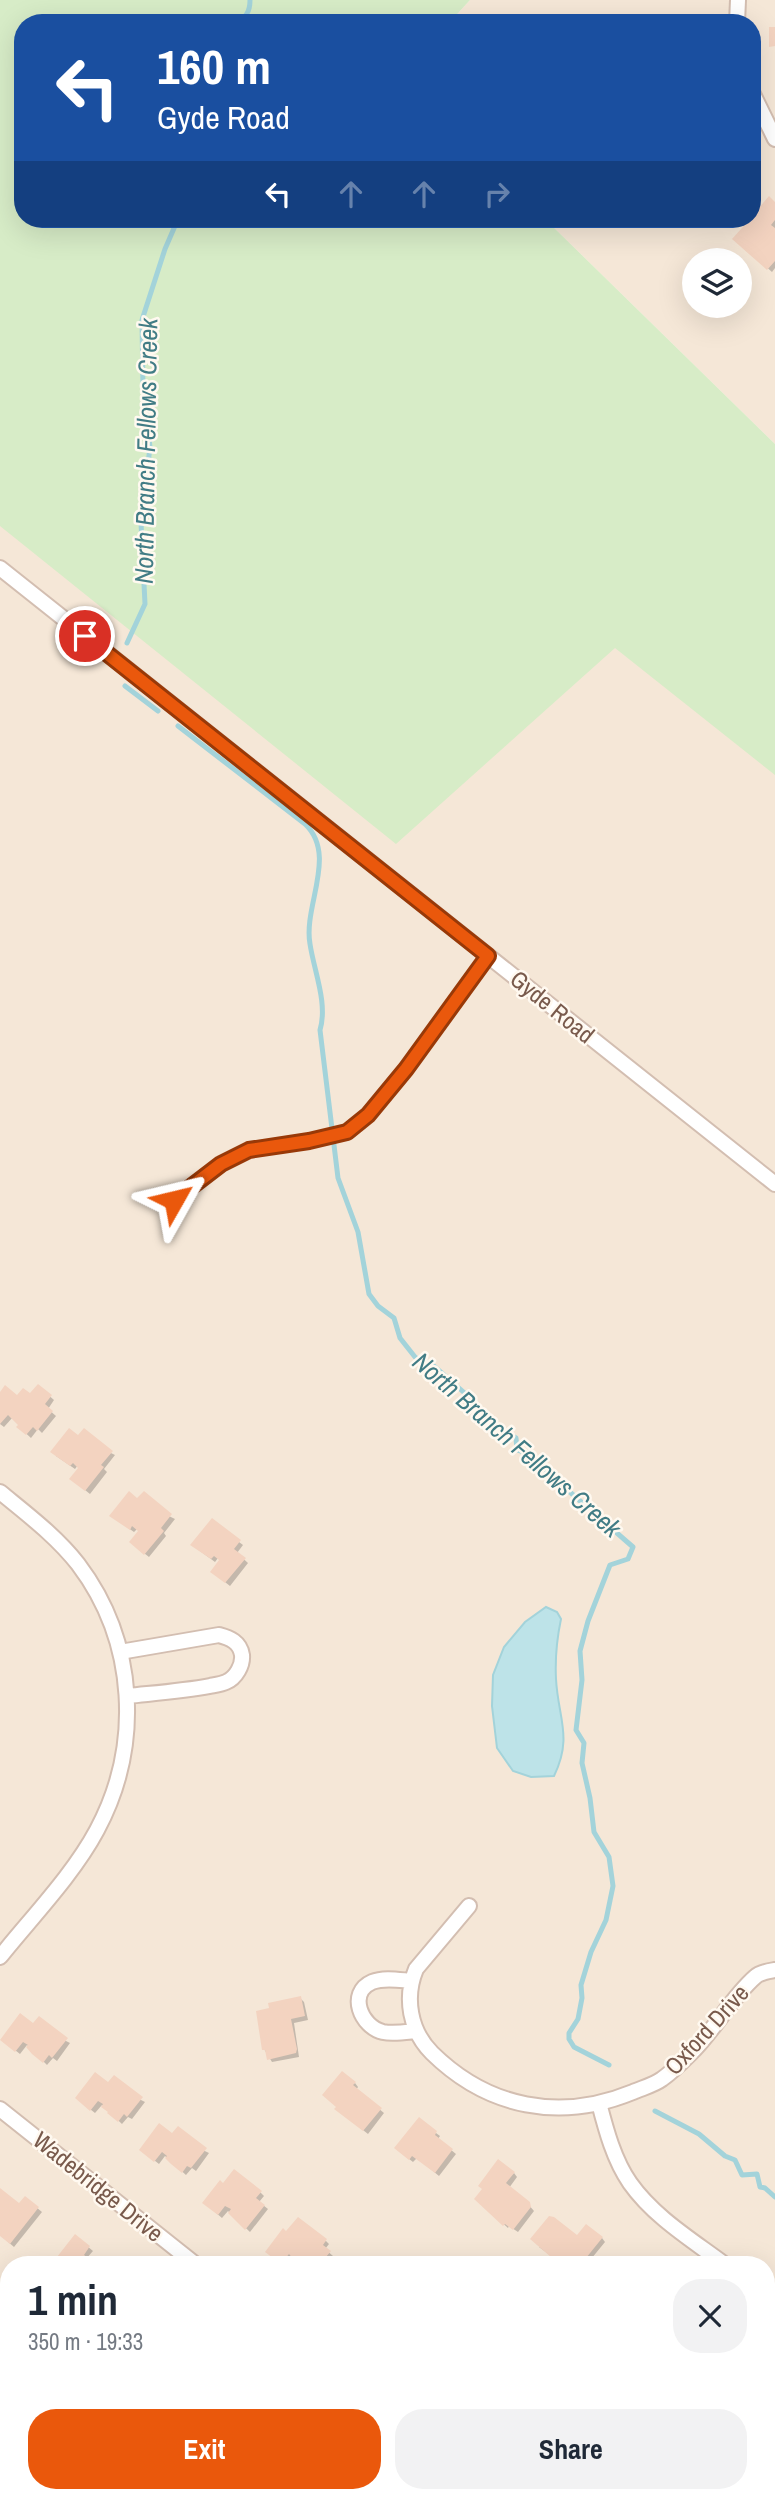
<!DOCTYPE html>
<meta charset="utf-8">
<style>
body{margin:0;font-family:"Archivo Narrow",sans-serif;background:#f2f2f3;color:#1f2937;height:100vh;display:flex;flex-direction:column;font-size:26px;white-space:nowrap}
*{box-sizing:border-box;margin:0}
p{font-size:23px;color:#747a83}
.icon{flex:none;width:38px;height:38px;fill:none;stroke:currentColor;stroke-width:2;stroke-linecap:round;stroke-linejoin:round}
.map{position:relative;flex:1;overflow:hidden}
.panel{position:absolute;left:0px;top:2256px;width:775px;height:247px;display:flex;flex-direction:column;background:#fff;border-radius:28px 28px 0 0;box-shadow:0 7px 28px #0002}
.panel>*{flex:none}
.banner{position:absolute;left:14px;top:14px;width:747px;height:214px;border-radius:28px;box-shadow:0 7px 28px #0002;background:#1a4fa0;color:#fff;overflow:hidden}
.tools{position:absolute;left:682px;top:248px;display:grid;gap:14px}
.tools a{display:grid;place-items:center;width:70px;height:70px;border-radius:50%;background:#fff;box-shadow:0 7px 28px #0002;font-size:35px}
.pin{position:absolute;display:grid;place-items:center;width:60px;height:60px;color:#fff;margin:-30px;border:4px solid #fff;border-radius:50%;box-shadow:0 2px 7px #0007}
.me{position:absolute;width:77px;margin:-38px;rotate:53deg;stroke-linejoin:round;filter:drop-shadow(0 0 5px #0008)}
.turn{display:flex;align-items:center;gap:24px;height:147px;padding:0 28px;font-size:32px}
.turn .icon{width:91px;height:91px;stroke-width:2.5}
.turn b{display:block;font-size:49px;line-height:60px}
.lanes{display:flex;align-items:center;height:66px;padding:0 28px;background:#0003;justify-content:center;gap:35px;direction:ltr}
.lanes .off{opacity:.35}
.round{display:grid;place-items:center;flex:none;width:74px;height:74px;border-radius:28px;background:#f2f2f3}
.head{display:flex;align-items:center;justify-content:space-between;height:119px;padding:0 28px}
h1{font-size:42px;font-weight:700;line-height:52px}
.primary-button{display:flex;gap:14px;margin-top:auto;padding:14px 28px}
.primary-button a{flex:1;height:80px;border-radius:28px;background:#ea580c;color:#fff;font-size:28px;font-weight:700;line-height:80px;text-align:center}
.primary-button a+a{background:#f2f2f3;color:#1f2937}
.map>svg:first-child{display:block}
</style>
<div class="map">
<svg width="775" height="2502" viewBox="0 0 775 2502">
<rect width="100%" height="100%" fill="#fdf5e9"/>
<path fill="#f5e7d7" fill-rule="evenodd" d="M 0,0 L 23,23 L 23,219 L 775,644 L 775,2502 L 0,2502 ZM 9,2264 L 766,2264 L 766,2494 L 9,2494 Z
M 470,0 L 775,0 L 775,444 L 545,219 L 752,219 L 752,23 L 449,23 ZM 695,261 L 740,261 L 740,306 L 695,306 Z"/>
<path fill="#d7ecc7" d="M 0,0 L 470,0 L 449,23 L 23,23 L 23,219 L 545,219 L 775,444 L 775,775 L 615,648 L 396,844 L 0,526 Z"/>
<path fill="#bde3e8" stroke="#a3d3da" stroke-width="2" d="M 546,1607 L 557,1612 L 561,1619 C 557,1638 555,1659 556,1679 C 558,1718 573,1737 554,1776 L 531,1777 L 513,1771 L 497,1748 L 492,1706 L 493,1675 L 504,1647 L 525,1622 Z"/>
<path fill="#0003" d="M 769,199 L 775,204 L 775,268 L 772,272 L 735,239 Z
M 38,1386 L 54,1400 L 48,1409 L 56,1416 L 42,1433 L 38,1429 L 31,1438 L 19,1427 L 20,1425 L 13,1417 L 4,1427 L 0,1424 L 0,1394 L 18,1398 L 31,1396 Z
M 78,1437 L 115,1455 L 104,1469 L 107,1472 L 90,1494 L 75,1482 L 80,1468 L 78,1465 L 75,1469 L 56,1456 Z
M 138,1501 L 175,1519 L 164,1533 L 166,1536 L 149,1557 L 135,1546 L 140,1531 L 137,1529 L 134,1532 L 115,1519 Z
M 239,1542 L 243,1545 L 237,1553 L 248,1563 L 230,1586 L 216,1575 L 221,1560 L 218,1558 L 215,1562 L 196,1548 Z
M 300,1998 L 304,2002 L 308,2020 L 294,2023 L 299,2057 L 272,2062 L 264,2049 Z
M 34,2025 L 70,2043 L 57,2061 L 53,2058 L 47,2065 L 27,2045 L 20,2054 L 6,2043 Z
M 355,2083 L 358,2087 L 356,2090 L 384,2113 L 368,2134 L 340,2112 L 338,2107 L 328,2099 Z
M 109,2084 L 145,2102 L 132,2119 L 128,2117 L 122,2124 L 102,2105 L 95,2113 L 81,2102 Z
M 419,2119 L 436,2133 L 440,2136 L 438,2139 L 456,2154 L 439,2176 L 417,2158 L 413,2162 L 400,2152 Z
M 173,2136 L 209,2153 L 196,2171 L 192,2168 L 186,2175 L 165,2156 L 159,2164 L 145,2153 Z
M 514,2173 L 517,2177 L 509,2188 L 528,2204 L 534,2211 L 518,2232 L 509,2226 L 508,2228 L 476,2199 Z
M 0,2190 L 19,2206 L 25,2198 L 42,2212 L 14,2247 L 0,2235 Z
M 260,2192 L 264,2196 L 259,2202 L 268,2209 L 250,2232 L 228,2211 L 222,2218 L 208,2206 Z
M 75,2236 L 93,2251 L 86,2259 L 93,2264 L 65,2264 Z
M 578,2238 L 602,2238 L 605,2242 L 587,2264 L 582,2263 L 562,2264 L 539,2247 Z
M 326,2241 L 329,2244 L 325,2249 L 333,2256 L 327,2264 L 300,2264 L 293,2257 L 287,2264 L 283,2264 L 271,2255 Z"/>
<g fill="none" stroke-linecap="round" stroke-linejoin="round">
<path stroke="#a3d3da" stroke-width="5" d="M 235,23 C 246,18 250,12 250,0
M 127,643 L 145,604 L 141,523 L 150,447 L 143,389 L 142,320 L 165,249 L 178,219
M 125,686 L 158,711
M 178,726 L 305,824 C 338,855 303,906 310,944 C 314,971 328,1003 320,1030 L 338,1178 L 358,1232 L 369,1294 L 378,1306 L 394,1318 L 400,1338 L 415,1357 L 427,1366 L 434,1366 L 468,1396 L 492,1424 L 516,1438 L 517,1450 L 532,1455 L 543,1466 L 545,1474 L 571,1493 L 633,1547 L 628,1559 L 610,1565 L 588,1621 L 580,1651 L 582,1680 L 576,1730 L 584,1743 L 582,1763 L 590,1798 L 594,1832 L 609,1857 L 613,1886 L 606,1920 L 591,1952 L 581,1985 L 582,1998 L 578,2019 L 569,2033 L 569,2039 L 574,2047 L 609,2065
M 655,2111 L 699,2134 L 725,2156 L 735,2160 L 742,2175 L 757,2174 L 760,2187 L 765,2188 L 775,2197"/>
</g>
<path fill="#f3d3c0" d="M 698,17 L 698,23 L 657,23 L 657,21 Z
M 769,27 L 775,27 L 775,46 L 769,47 Z
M 769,196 L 775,202 L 775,220 L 771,225 L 775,228 L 775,261 L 767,270 L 732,239 L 750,219 L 752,219 L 752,216 Z
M 38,1384 L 52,1395 L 45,1404 L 53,1411 L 37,1431 L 33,1427 L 26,1435 L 16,1427 L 18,1425 L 8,1415 L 0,1424 L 0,1392 L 5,1385 L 17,1395 L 23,1388 L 30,1393 Z
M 69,1428 L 78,1435 L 84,1428 L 113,1451 L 101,1465 L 104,1467 L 85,1491 L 69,1479 L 78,1468 L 73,1463 L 70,1466 L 50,1452 Z
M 129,1491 L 137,1498 L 144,1491 L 172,1514 L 161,1528 L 164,1531 L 144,1555 L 129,1542 L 138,1531 L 132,1526 L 130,1530 L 109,1516 Z
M 212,1518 L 241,1540 L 234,1549 L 246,1558 L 225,1583 L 210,1572 L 219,1560 L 214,1556 L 211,1559 L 190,1545 Z
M 301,1996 L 305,2016 L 291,2019 L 297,2049 L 296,2053 L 267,2060 L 265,2050 L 262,2050 L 256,2011 L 269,2008 L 268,2003 Z
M 20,2013 L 33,2023 L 39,2016 L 68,2038 L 52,2058 L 49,2055 L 43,2063 L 32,2054 L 26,2047 L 28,2045 L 23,2042 L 15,2052 L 0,2040 Z
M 342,2071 L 356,2082 L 353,2085 L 382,2108 L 363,2131 L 334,2109 L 336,2107 L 322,2095 Z
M 95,2072 L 108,2082 L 114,2075 L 143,2097 L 127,2117 L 124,2114 L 118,2122 L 107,2113 L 108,2112 L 101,2107 L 103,2104 L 98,2101 L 90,2111 L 75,2098 Z
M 419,2117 L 437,2131 L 435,2135 L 453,2149 L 435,2173 L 412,2156 L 409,2160 L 394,2148 Z
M 159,2123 L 172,2133 L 178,2126 L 207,2148 L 191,2168 L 187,2166 L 182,2173 L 171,2164 L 165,2158 L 167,2156 L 162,2152 L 154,2162 L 139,2150 Z
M 498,2159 L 515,2172 L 506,2183 L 530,2202 L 531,2207 L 513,2230 L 505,2224 L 503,2226 L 474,2199 L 482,2189 L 478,2186 Z
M 234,2169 L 262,2191 L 256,2198 L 265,2205 L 245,2230 L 228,2213 L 231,2209 L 225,2206 L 218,2215 L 202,2203 L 220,2180 L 223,2183 Z
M 0,2188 L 19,2203 L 25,2196 L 39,2207 L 10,2244 L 0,2236 Z
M 549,2216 L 554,2217 L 577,2235 L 586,2224 L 603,2237 L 582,2263 L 578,2260 L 574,2264 L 559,2264 L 530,2239 Z
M 298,2217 L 327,2239 L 323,2245 L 331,2251 L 320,2264 L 297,2264 L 289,2254 L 281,2264 L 265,2252 L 283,2228 L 286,2231 Z
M 75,2234 L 90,2246 L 84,2255 L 96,2264 L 63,2264 L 65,2263 L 57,2257 Z
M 0,2409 L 9,2416 L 9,2480 L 0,2473 L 0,2466 L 5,2460 L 0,2456 Z"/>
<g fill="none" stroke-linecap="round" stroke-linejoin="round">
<g stroke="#d3beb1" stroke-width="10">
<path id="lane" d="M 174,1200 L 221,1164 L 249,1151 L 309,1141 L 347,1132 L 368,1115 L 406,1069 L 488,956"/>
</g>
<g stroke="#d3beb1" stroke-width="18">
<path id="street" d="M 737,23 L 738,0
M 752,92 L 775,139
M 0,568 L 775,1184
M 0,1492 C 28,1515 56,1536 78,1564 C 137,1642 142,1746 97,1830 C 73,1875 32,1917 0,1957
M 120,1652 L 219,1635 C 230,1638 240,1642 242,1655 C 243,1665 236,1678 226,1682 C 222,1684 215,1685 210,1686 C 183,1691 156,1693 128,1696
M 469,1906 L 416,1969 C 404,1998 410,2031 432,2053 C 488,2108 560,2122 633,2092 C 642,2088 654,2085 662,2079 C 672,2072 681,2063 690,2054 C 714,2031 731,1998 755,1977 C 760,1972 769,1971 775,1970
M 411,1981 C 399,1980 384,1977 372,1982 C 347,1993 361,2027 383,2032 C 393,2034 406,2032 416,2031
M 599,2103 C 606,2130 614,2160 630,2183 C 654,2217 692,2240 724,2264
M 0,2109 L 195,2264
M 436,2494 L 440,2502"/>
</g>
<use href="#lane" stroke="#fff" stroke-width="7"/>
<use href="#street" stroke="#fff" stroke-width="14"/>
</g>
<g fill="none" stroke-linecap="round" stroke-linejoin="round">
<g stroke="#983908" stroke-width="18">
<path id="route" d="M 85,636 L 488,956 L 406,1069 L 368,1115 L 347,1132 L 309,1141 L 249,1150 L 221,1164 L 174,1200"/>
</g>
<use href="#route" stroke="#ea580c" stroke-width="12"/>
</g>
<g text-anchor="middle" stroke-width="5" stroke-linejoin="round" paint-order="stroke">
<g font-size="24" fill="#795a4c" stroke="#fff9f0">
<text transform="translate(552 1007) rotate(39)" y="8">Gyde Road</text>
<text transform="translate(707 2030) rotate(-48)" y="8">Oxford Drive</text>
<text transform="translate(98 2187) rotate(39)" y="8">Wadebridge Drive</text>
</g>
<g font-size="26" font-style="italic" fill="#417c85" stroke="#fff9f0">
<text transform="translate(146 451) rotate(-89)" y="9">North Branch Fellows Creek</text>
<text transform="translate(517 1445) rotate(41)" y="9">North Branch Fellows Creek</text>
</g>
</g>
</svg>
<div class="tools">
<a><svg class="icon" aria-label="layers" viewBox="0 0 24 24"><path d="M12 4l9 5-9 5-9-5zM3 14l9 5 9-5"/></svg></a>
</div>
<div class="pin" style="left:85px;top:636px;background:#d93025"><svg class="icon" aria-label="arrive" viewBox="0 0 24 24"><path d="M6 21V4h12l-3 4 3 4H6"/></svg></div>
<svg class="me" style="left:174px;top:1200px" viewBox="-20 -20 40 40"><path d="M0-17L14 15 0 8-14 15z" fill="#ea580c" stroke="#fff" stroke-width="4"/></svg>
<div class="banner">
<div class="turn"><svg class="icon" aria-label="left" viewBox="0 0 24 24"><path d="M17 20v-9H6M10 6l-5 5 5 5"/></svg><div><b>160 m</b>Gyde Road</div></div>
<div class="lanes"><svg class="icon" aria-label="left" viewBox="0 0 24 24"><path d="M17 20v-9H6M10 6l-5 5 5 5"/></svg><svg class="icon off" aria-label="ahead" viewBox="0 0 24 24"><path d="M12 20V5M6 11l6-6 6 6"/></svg><svg class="icon off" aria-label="ahead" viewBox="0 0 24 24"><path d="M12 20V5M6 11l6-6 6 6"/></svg><svg class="icon off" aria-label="right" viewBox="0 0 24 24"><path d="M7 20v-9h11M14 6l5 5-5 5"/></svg></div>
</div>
<section class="panel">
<div class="head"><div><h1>1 min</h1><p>350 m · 19:33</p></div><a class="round"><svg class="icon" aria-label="close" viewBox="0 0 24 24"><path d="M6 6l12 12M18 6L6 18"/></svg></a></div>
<div class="primary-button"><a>Exit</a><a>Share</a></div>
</section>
</div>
